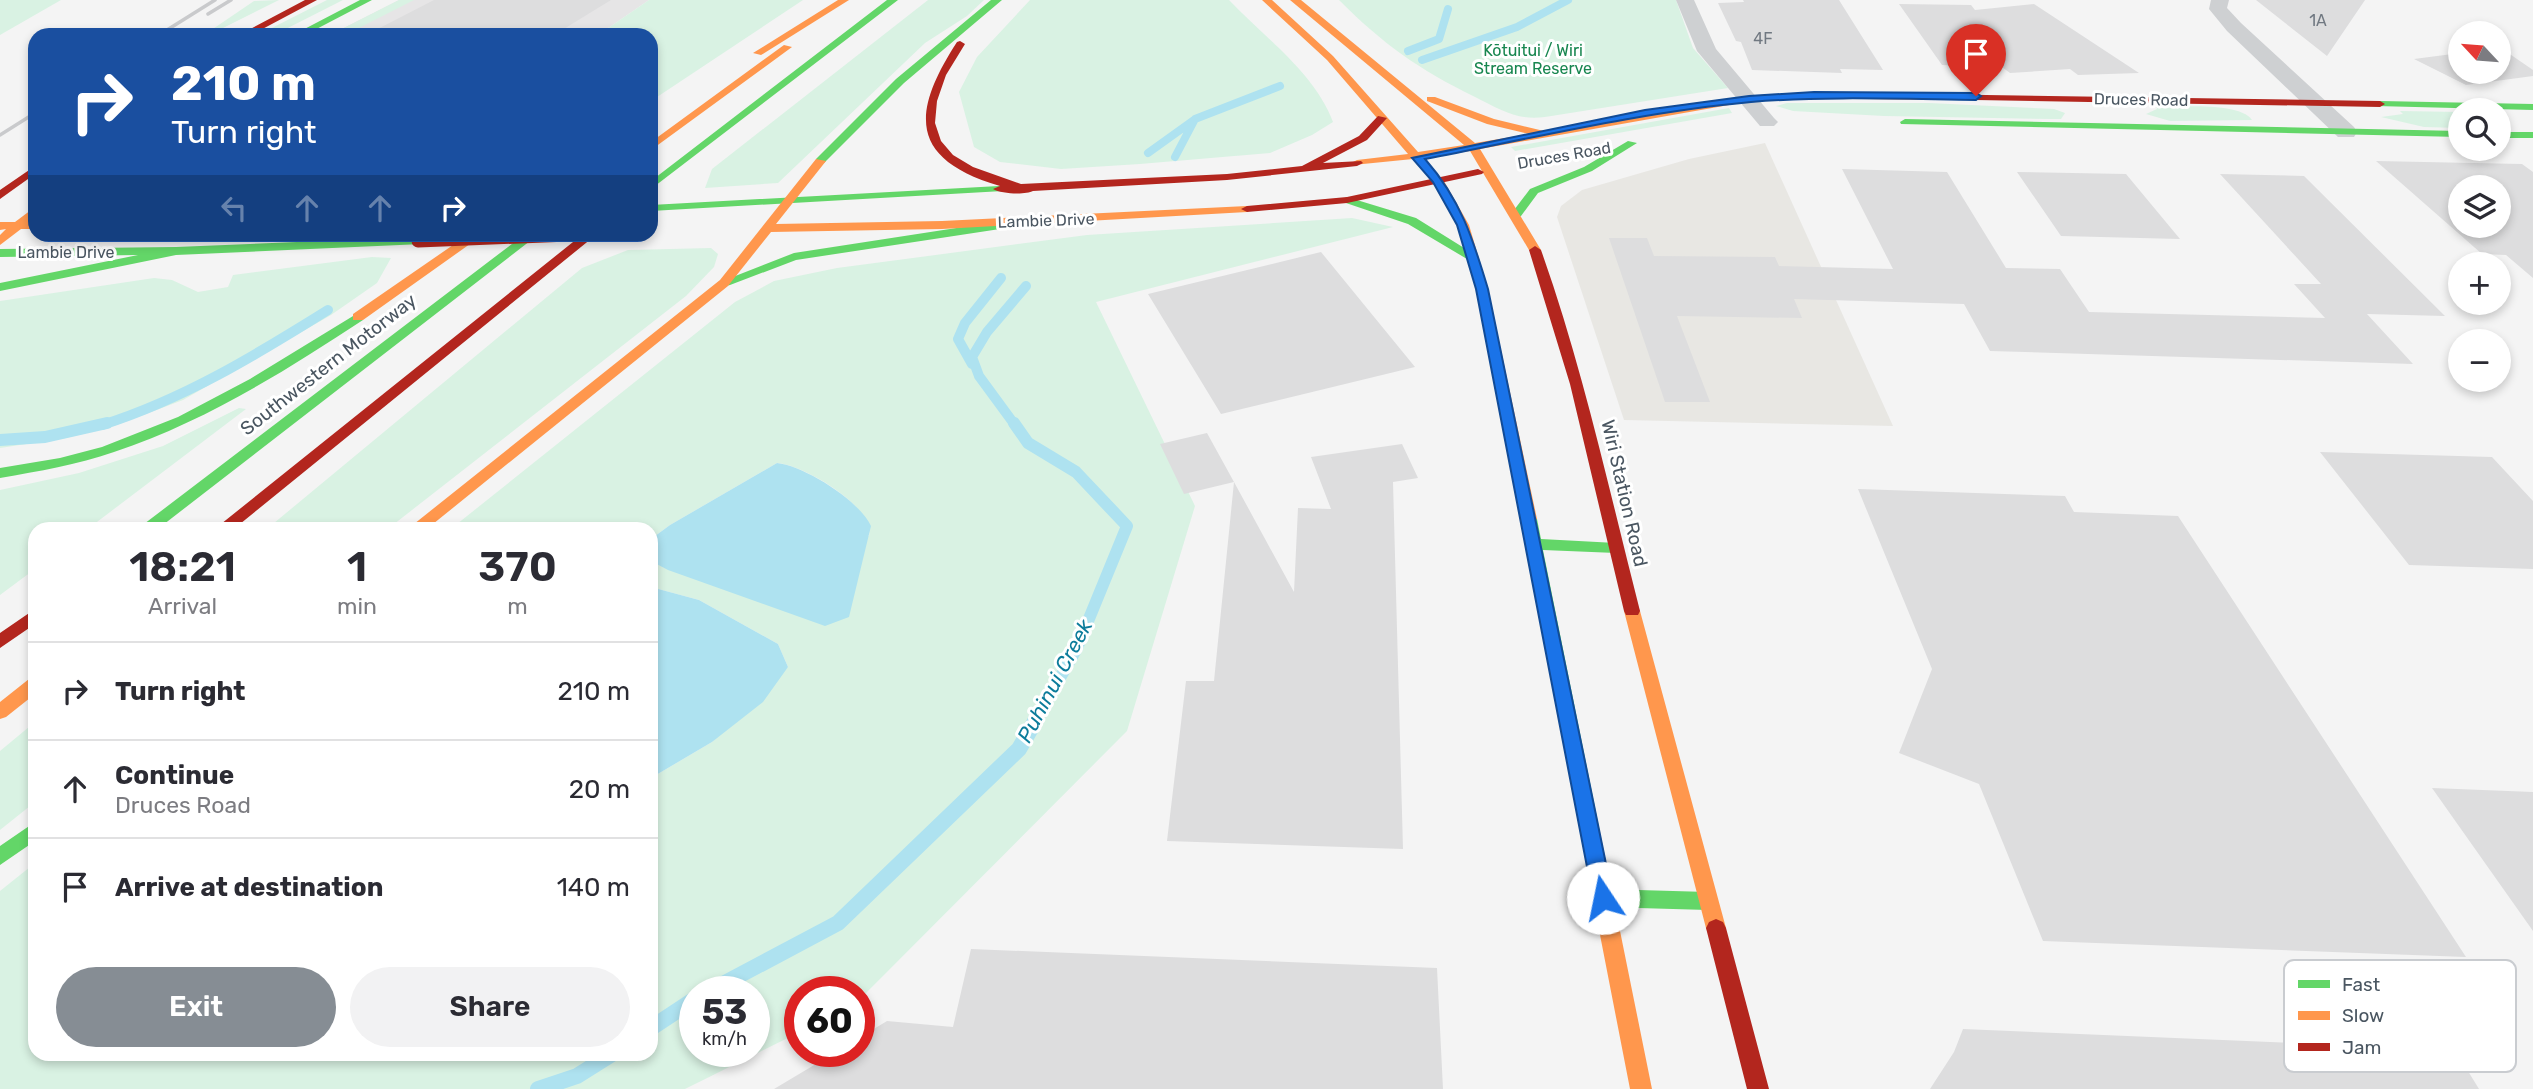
<!DOCTYPE html>
<meta charset="utf-8">
<style>
body{margin:0;font-family:Rubik,sans-serif;background:#f2f2f3;color:#2b2b33;height:100vh;display:flex;flex-direction:column;font-size:26px;white-space:nowrap}
*{box-sizing:border-box;margin:0}
p{font-size:23px;color:#7c7c81}
.icon{flex:none;width:38px;height:38px;fill:none;stroke:currentColor;stroke-width:2;stroke-linecap:round;stroke-linejoin:round}
.map{position:relative;flex:1;overflow:hidden}
.sheet{position:absolute;left:28px;top:522px;width:630px;height:539px;display:flex;flex-direction:column;background:#fff;border-radius:21px;box-shadow:0 4px 10px #0003}
.sheet>*{flex:none}
.hud{position:absolute;left:28px;top:28px;width:630px;height:214px;border-radius:21px;box-shadow:0 4px 10px #0003;background:#1a4fa0;color:#fff;overflow:hidden}
.needle{width:46px;rotate:296deg}
.fabs{position:absolute;left:2448px;top:21px;display:grid;gap:14px}
.fabs a{display:grid;place-items:center;width:63px;height:63px;border-radius:50%;background:#fff;box-shadow:0 4px 10px #0003;font-size:35px}
.speed{position:absolute;left:679px;top:976px;display:flex;gap:14px;font-size:35px;font-weight:700;text-align:center}
.speed>*{display:grid;place-content:center;width:91px;height:91px;border-radius:50%;background:#fff;box-shadow:0 4px 10px #0003;line-height:1}
.speed small{font-size:18px;font-weight:400}
.speed .limit{border:10px solid #d22;background:#fff;color:#111}
.pin{position:absolute;display:grid;place-items:center;width:60px;height:60px;color:#fff;margin:-72px -30px;border-radius:50% 50% 50% 0;rotate:-45deg;box-shadow:0 0 7px #0007}
.pin .icon{rotate:45deg}
.me{position:absolute;width:77px;margin:-38px;rotate:349deg;stroke-linejoin:round;filter:drop-shadow(0 0 5px #0008)}
.turn{display:flex;align-items:center;gap:24px;height:147px;padding:0 28px;font-size:32px}
.turn .icon{width:91px;height:91px;stroke-width:2.5}
.turn b{display:block;font-size:49px;line-height:60px}
.lanes{display:flex;align-items:center;height:66px;padding:0 28px;background:#0003;justify-content:center;gap:35px;direction:ltr}
.lanes .off{opacity:.35}
.eta{display:flex;justify-content:space-evenly;align-items:center;height:119px;text-align:center}
.eta b{font-size:42px;font-weight:600;line-height:49px}
.action{display:flex;gap:14px;margin-top:auto;padding:14px 28px}
.action a{flex:1;height:80px;border-radius:42px;background:#868d94;color:#fff;font-size:28px;font-weight:600;line-height:80px;text-align:center}
.action a+a{background:#f2f2f3;color:#2b2b33}
ul{padding:0;list-style:none}
li{display:flex;align-items:center;gap:21px;height:98px;padding:0 28px;border-top:2px solid #e1e1e2}
li div{flex:1}
li b{display:block;font-size:26px}
li em{font-style:normal}
.map>svg:first-child{display:block}
</style>
<div class="map">
<svg width="2533" height="1089" viewBox="0 0 2533 1089">
<rect width="100%" height="100%" fill="#f4f4f4"/>
<path fill="#e8e7e3" d="M 1765,143 L 1893,426 L 1624,420 L 1557,217 L 1561,206 L 1582,190 L 1689,159 Z"/>
<path fill="#e6e5e6" d="M 399,0 L 649,0 L 598,35 L 330,35 Z"/>
<path fill="#d9f2e3" fill-rule="evenodd" d="M 0,0 L 61,0 L 0,35 Z
M 279,0 L 209,35 L 204,35 L 254,1 Z
M 327,0 L 343,0 L 274,35 L 258,35 Z
M 399,0 L 414,0 L 345,35 L 330,35 Z
M 649,0 L 803,0 L 651,101 L 651,35 L 598,35 Z
M 928,0 L 984,0 L 967,16 L 925,43 L 778,183 L 705,188 L 712,169 Z
M 1030,0 L 1229,0 C 1264,37 1315,73 1333,122 L 1312,135 L 1270,153 L 1140,164 L 1061,169 L 1000,162 L 974,147 L 959,92 L 977,57 Z
M 1339,0 L 1676,0 L 1693,48 L 1728,88 L 1545,117 C 1516,121 1500,109 1475,97 C 1418,69 1383,44 1339,0 Z
M 1787,103 L 1929,103 L 2054,109 L 2065,113 L 2061,119 L 2053,119 L 1884,116 L 1793,111 L 1776,106 Z
M 2156,107 C 2178,107 2240,102 2252,120 L 2170,121 L 2146,114 L 2157,109 Z
M 1729,108 L 1732,113 L 1515,151 L 1511,147 Z
M 2400,111 L 2460,112 L 2460,128 L 2424,127 L 2381,117 L 2403,114 Z
M 1352,218 L 1393,227 L 1096,302 L 1195,506 L 1127,731 L 859,1000 L 859,992 L 800,992 L 800,1032 L 685,1089 L 0,1089 L 0,891 L 35,863 L 35,1054 L 651,1054 L 651,778 L 712,742 L 788,667 L 778,644 L 699,600 L 651,587 L 651,561 L 654,564 L 869,536 C 874,506 804,465 777,463 L 670,525 L 651,539 L 651,528 L 452,528 L 735,302 L 774,281 L 837,268 L 1087,235 ZM 695,992 L 754,992 L 754,1052 L 695,1052 Z
M 711,248 L 718,254 L 714,267 L 686,296 L 389,528 L 268,528 L 582,268 L 628,250 Z
M 372,257 L 391,258 L 377,283 L 331,315 L 183,400 L 114,426 L 66,438 L 0,448 L 0,301 L 154,278 L 172,280 L 198,292 L 228,287 L 233,275 Z
M 239,408 L 246,409 L 89,528 L 35,528 L 35,569 L 0,595 L 0,490 L 79,473 L 163,446 Z
M 35,722 L 35,802 L 0,830 L 0,751 Z"/>
<path fill="#aee2f0" d="M 777,463 C 805,466 860,501 871,526 L 849,617 L 825,626 L 668,570 L 651,561 L 651,539 L 670,525 Z
M 651,587 L 699,600 L 778,644 L 788,667 L 763,702 L 712,742 L 651,778 Z"/>
<g fill="none" stroke-linecap="round" stroke-linejoin="round">
<path stroke="#aee2f0" stroke-width="8" d="M 1408,51 L 1439,39 L 1448,9
M 1422,60 L 1517,27 L 1568,0
M 1148,153 L 1194,120
M 1175,157 L 1195,119 L 1280,86"/>
<path stroke="#aee2f0" stroke-width="10" d="M 972,364 L 958,339 L 965,323 L 1001,278
M 102,425 C 184,399 256,355 328,310
M 1015,425 L 979,376 L 972,357 L 987,332 L 1026,286"/>
<path stroke="#aee2f0" stroke-width="12" d="M 1014,423 L 1028,443 L 1076,472 L 1127,526 L 1077,648 L 1036,720
M 0,440 L 45,437 L 107,423"/>
<path stroke="#aee2f0" stroke-width="16" d="M 708,992 L 838,923 L 1019,749 L 1037,718
M 651,1028 L 695,999
M 538,1089 L 577,1076 L 612,1054"/>
</g>
<path fill="#ddddde" fill-rule="evenodd" d="M 434,0 L 611,0 L 554,35 L 366,35 Z
M 1743,0 L 1839,0 L 1883,70 L 1840,69 L 1842,73 L 1752,70 L 1741,42 L 1736,41 L 1718,3 L 1744,2 Z
M 2256,0 L 2365,0 L 2327,56 Z
M 1899,4 L 1971,5 L 1975,10 L 2034,4 L 2139,73 L 2078,75 L 2070,69 L 2010,73 L 2002,67 L 1942,65 Z
M 2501,48 L 2533,70 L 2533,76 L 2466,85 L 2414,59 L 2460,53 L 2460,72 L 2499,72 Z
M 2376,161 L 2522,164 L 2533,172 L 2533,278 L 2506,255 L 2482,254 ZM 2460,187 L 2499,187 L 2499,226 L 2460,226 Z
M 1842,169 L 1947,172 L 2006,268 L 2060,269 L 2089,312 L 2325,318 L 2294,284 L 2321,284 L 2220,174 L 2304,176 L 2445,316 L 2367,314 L 2413,364 L 1990,351 L 1964,304 L 1794,299 L 1802,318 L 1677,316 L 1710,402 L 1665,402 L 1609,238 L 1647,238 L 1654,256 L 1775,257 L 1779,266 L 1893,269 Z
M 2017,172 L 2126,174 L 2180,239 L 2061,236 Z
M 1321,252 L 1415,367 L 1221,414 L 1148,294 Z
M 1207,433 L 1234,482 L 1184,494 L 1160,444 Z
M 1402,444 L 1418,478 L 1393,482 L 1403,849 L 1167,841 L 1186,681 L 1214,681 L 1234,482 L 1294,592 L 1298,508 L 1331,509 L 1311,457 Z
M 2320,452 L 2492,457 L 2533,501 L 2533,569 L 2409,565 Z
M 1858,489 L 2065,496 L 2074,512 L 2178,516 L 2466,957 L 2043,941 L 1979,784 L 1899,753 L 1932,669 Z
M 2432,788 L 2533,792 L 2533,931 Z
M 971,949 L 1437,968 L 1443,1089 L 774,1089 L 836,1052 L 859,1052 L 859,1038 L 887,1021 L 953,1027 Z
M 1963,1029 L 2455,1050 L 2479,1089 L 1930,1089 L 1954,1052 Z"/>
<g fill="none" stroke-linecap="round" stroke-linejoin="round">
<path fill="#ced0d2" fill-rule="evenodd" d="M 1676,0 L 1694,0 L 1716,49 L 1774,118 L 1778,122 L 1774,126 L 1760,126 L 1697,51 Z
M 2211,0 L 2229,0 L 2227,8 L 2241,23 L 2354,127 L 2357,132 L 2354,137 L 2338,137 L 2227,31 L 2209,9 Z"/>
<path fill="#63d668" fill-rule="evenodd" d="M 360,0 L 372,0 L 305,35 L 293,35 Z
M 887,0 L 898,0 L 651,189 L 651,181 Z
M 991,0 L 1002,0 L 904,83 L 824,163 L 816,163 L 816,159 L 896,79 Z
M 2380,101 L 2533,104 L 2533,110 L 2376,106 L 2376,102 Z
M 1905,119 L 2460,131 L 2460,137 L 1901,124 L 1900,122 Z
M 2499,132 L 2533,132 L 2533,138 L 2499,138 Z
M 1628,141 L 1637,143 L 1592,171 L 1538,193 L 1521,216 L 1517,218 L 1511,214 L 1530,189 L 1584,167 Z
M 999,186 L 1003,187 L 1003,191 L 651,211 L 651,205 Z
M 1347,197 L 1416,218 L 1477,256 L 1471,260 L 1467,259 L 1408,224 L 1343,202 L 1341,200 Z
M 1028,217 L 1032,218 L 1032,224 L 796,260 L 730,285 L 726,286 L 720,282 L 794,253 Z
M 525,234 L 539,234 L 159,528 L 142,528 L 144,524 Z
M 418,237 L 422,238 L 422,244 L 176,255 L 0,291 L 0,283 L 138,255 L 0,257 L 0,249 L 176,247 Z
M 358,313 L 363,314 L 363,320 C 284,372 204,422 114,452 C 77,465 39,471 0,478 L 0,468 L 60,458 L 102,447 L 178,417 L 250,379 Z
M 1529,514 L 1537,519 L 1541,539 L 1616,543 L 1624,548 L 1616,553 L 1543,550 L 1600,832 L 1597,838 L 1590,840 L 1583,838 L 1580,832 L 1521,519 Z
M 35,822 L 35,841 L 0,865 L 0,846 Z
M 1603,889 L 1708,892 L 1715,895 L 1718,901 L 1715,907 L 1708,910 L 1603,907 L 1596,904 L 1593,898 L 1596,892 Z"/>
<path fill="#ff974d" fill-rule="evenodd" d="M 838,0 L 849,0 L 761,55 L 753,53 Z
M 1262,0 L 1272,0 L 1333,56 L 1418,152 L 1464,145 L 1290,0 L 1301,0 L 1475,143 L 1529,134 L 1487,124 L 1427,101 L 1427,97 L 1435,97 L 1494,119 L 1544,131 L 1697,103 L 1768,94 L 1922,94 L 1927,97 L 1922,100 L 1812,98 L 1746,102 L 1480,149 L 1541,250 L 1535,254 L 1529,250 L 1470,151 L 1424,158 L 1444,181 L 1469,225 L 1488,289 L 1537,519 L 1529,524 L 1521,519 L 1476,289 L 1457,225 L 1433,182 L 1413,159 L 1353,165 L 1351,163 L 1357,160 L 1408,154 L 1327,60 Z
M 784,45 L 792,47 L 651,150 L 651,142 Z
M 816,159 L 826,161 L 776,224 L 942,221 L 1247,206 L 1253,209 L 1247,212 L 942,229 L 771,232 L 728,286 L 428,528 L 412,528 L 414,524 L 720,280 Z
M 35,207 L 35,217 L 30,222 L 35,221 L 35,229 L 21,229 L 0,245 L 0,235 L 6,229 L 0,230 L 0,222 L 15,222 Z
M 469,234 L 484,234 L 363,320 L 353,320 L 353,314 Z
M 1632,605 L 1638,607 L 1640,611 L 1726,928 L 1723,934 L 1716,937 L 1709,934 L 1706,928 L 1624,611 L 1626,607 Z
M 35,677 L 35,694 L 6,717 L 0,719 L 0,702 L 29,679 Z
M 1590,824 L 1597,826 L 1600,832 L 1652,1089 L 1630,1089 L 1580,832 L 1583,826 Z"/>
<path fill="#b3261e" fill-rule="evenodd" d="M 305,0 L 317,0 L 251,35 L 239,35 Z
M 960,41 L 965,44 L 946,75 L 937,101 L 935,123 L 941,141 L 953,155 L 973,167 L 1021,184 L 1227,174 L 1302,166 L 1359,136 L 1378,116 L 1387,118 L 1367,140 L 1323,163 L 1361,161 L 1363,163 L 1357,166 L 1227,180 L 1033,191 C 1026,195 1001,194 993,189 L 1000,186 C 909,159 911,113 957,42 Z
M 1922,94 L 2380,101 L 2385,104 L 2380,107 L 1918,99 L 1918,95 Z
M 35,166 L 35,174 L 0,199 L 0,190 Z
M 1478,169 L 1484,172 L 1482,174 L 1347,203 L 1247,212 L 1241,209 L 1247,206 L 1347,197 Z
M 583,234 L 597,234 L 235,528 L 219,528 L 221,524 Z
M 1535,246 L 1541,250 C 1583,368 1609,490 1640,611 L 1638,615 L 1626,615 L 1624,611 L 1570,384 L 1529,250 Z
M 35,609 L 35,624 L 0,648 L 0,633 Z
M 1716,919 L 1723,922 L 1726,928 L 1769,1089 L 1747,1089 L 1706,928 L 1709,922 Z"/>
<path stroke="#c9cacc" stroke-width="3.5" d="M 208,14 L 231,0
M 159,35 L 215,0
M 0,135 L 35,113"/>
<path stroke="#b3261e" stroke-width="13" d="M 418,241 L 593,234"/>
</g>
<path fill="#1a73e8" stroke="#114b97" stroke-width="2" d="M 1814,92 L 1976,93 L 1981,96 L 1976,100 C 1901,99 1826,96 1751,102 C 1642,112 1533,138 1425,159 C 1461,200 1473,239 1488,289 L 1613,898 L 1610,905 L 1603,907 L 1596,905 L 1593,898 L 1476,289 L 1457,225 L 1433,182 L 1412,158 L 1645,110 L 1749,96 Z"/>
<g text-anchor="middle" stroke-width="6" stroke-linejoin="round" paint-order="stroke">
<g font-size="16" fill="#707881">
<text x="2318" y="26">1A</text>
<text x="1763" y="44">4F</text>
</g>
<g font-size="16" fill="#17864f" stroke="#fff">
<text x="1533" y="56">Kōtuitui / Wiri<tspan x="1533" dy="18">Stream Reserve</tspan></text>
</g>
<g font-size="16" fill="#4a5661" stroke="#fff">
<text transform="translate(2141 99) rotate(1)" y="6">Druces Road</text>
<text transform="translate(1564 155) rotate(-10)" y="6">Druces Road</text>
<text transform="translate(1046 220) rotate(-2)" y="6">Lambie Drive</text>
<text x="66" y="258">Lambie Drive</text>
</g>
<g font-size="19" fill="#4a5661" stroke="#fff">
<text transform="translate(328 364) rotate(-38)" y="7">Southwestern Motorway</text>
<text transform="translate(1625 493) rotate(77)" y="7">Wiri Station Road</text>
</g>
<g font-size="21" font-style="italic" fill="#0c7c9b" stroke="#fff">
<text transform="translate(1055 681) rotate(-62)" y="7">Puhinui Creek</text>
</g>
</g>
<rect x="2284" y="960" width="232" height="112" rx="10" fill="#fff" stroke="#c9ccd0" stroke-width="2"/>
<rect x="2298" y="980" width="32" height="8" fill="#63d668"/>
<rect x="2298" y="1011" width="32" height="9" fill="#ff974d"/>
<rect x="2298" y="1043" width="32" height="8" fill="#b3261e"/>
<g font-size="19" fill="#4a5661">
<text x="2342" y="991">Fast</text>
<text x="2342" y="1022">Slow</text>
<text x="2342" y="1054">Jam</text>
</g>
</svg>
<div class="fabs">
<a><svg class="needle" viewBox="-14 -14 28 28"><path d="M0-13l5 13h-10z" fill="#e53935"/><path d="M0 13l5-13h-10z" fill="#7c7c81"/></svg></a>
<a><svg class="icon" aria-label="search" viewBox="0 0 24 24"><circle cx="10" cy="10" r="6"/><path d="M15 15l6 6"/></svg></a>
<a><svg class="icon" aria-label="layers" viewBox="0 0 24 24"><path d="M12 4l9 5-9 5-9-5zM3 14l9 5 9-5"/></svg></a>
<a>+</a>
<a>−</a>
</div>
<div class="speed"><div>53<small>km/h</small></div><div class="limit">60</div></div>
<div class="pin" style="left:1976px;top:96px;background:#d93025"><svg class="icon" aria-label="arrive" viewBox="0 0 24 24"><path d="M6 21V4h12l-3 4 3 4H6"/></svg></div>
<svg class="me" style="left:1603px;top:898px" viewBox="-20 -20 40 40"><circle r="19" fill="#fff"/><path d="M0-13L10 11 0 6-10 11z" fill="#1a73e8"/></svg>
<div class="hud">
<div class="turn"><svg class="icon" aria-label="right" viewBox="0 0 24 24"><path d="M7 20v-9h11M14 6l5 5-5 5"/></svg><div><b>210 m</b>Turn right</div></div>
<div class="lanes"><svg class="icon off" aria-label="left" viewBox="0 0 24 24"><path d="M17 20v-9H6M10 6l-5 5 5 5"/></svg><svg class="icon off" aria-label="ahead" viewBox="0 0 24 24"><path d="M12 20V5M6 11l6-6 6 6"/></svg><svg class="icon off" aria-label="ahead" viewBox="0 0 24 24"><path d="M12 20V5M6 11l6-6 6 6"/></svg><svg class="icon" aria-label="right" viewBox="0 0 24 24"><path d="M7 20v-9h11M14 6l5 5-5 5"/></svg></div>
</div>
<section class="sheet">
<div class="eta">
<div><b>18:21</b><p>Arrival</p></div>
<div><b>1</b><p>min</p></div>
<div><b>370</b><p>m</p></div>
</div>
<ul>
<li><svg class="icon" aria-label="right" viewBox="0 0 24 24"><path d="M7 20v-9h11M14 6l5 5-5 5"/></svg><div><b>Turn right</b></div><em>210 m</em></li>
<li><svg class="icon" aria-label="ahead" viewBox="0 0 24 24"><path d="M12 20V5M6 11l6-6 6 6"/></svg><div><b>Continue</b><p>Druces Road</p></div><em>20 m</em></li>
<li><svg class="icon" aria-label="arrive" viewBox="0 0 24 24"><path d="M6 21V4h12l-3 4 3 4H6"/></svg><div><b>Arrive at destination</b></div><em>140 m</em></li>
</ul>
<div class="action"><a>Exit</a><a>Share</a></div>
</section>
</div>
